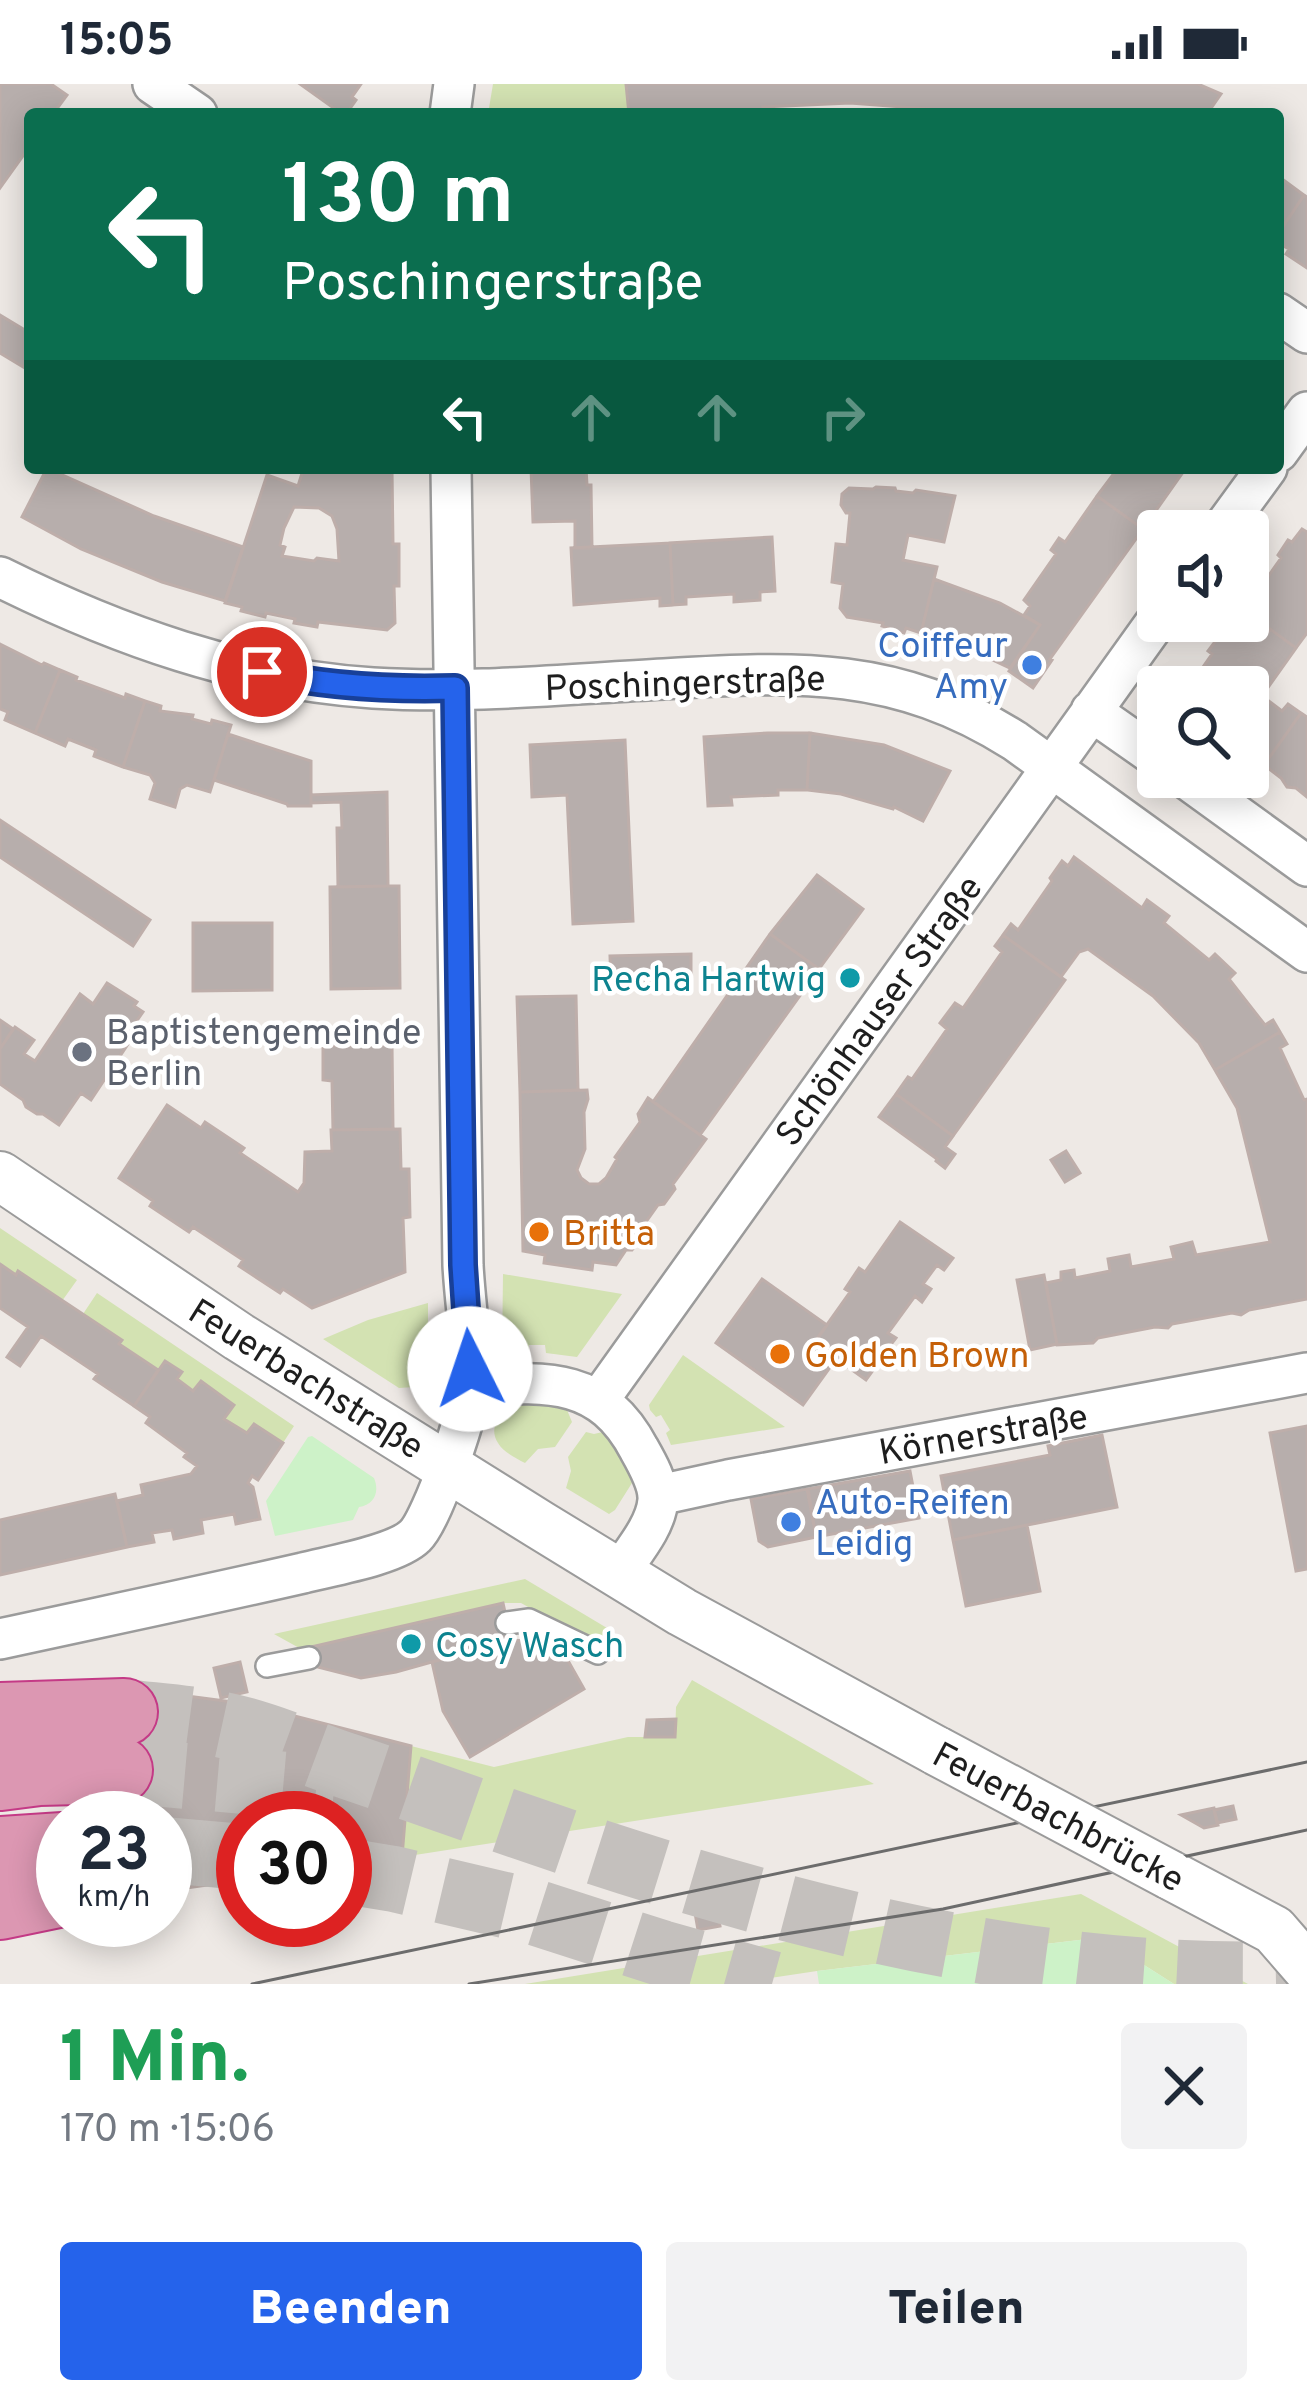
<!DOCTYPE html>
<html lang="de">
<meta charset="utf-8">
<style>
body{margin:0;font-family:Overpass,sans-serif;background:#f2f2f3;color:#1f2937;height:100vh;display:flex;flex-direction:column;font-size:45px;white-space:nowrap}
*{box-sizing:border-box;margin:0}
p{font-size:39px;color:#747a83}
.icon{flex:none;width:66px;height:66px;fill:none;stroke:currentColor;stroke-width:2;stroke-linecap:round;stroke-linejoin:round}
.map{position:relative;height:1900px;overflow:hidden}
.panel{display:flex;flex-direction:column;background:#fff;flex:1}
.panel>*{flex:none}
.top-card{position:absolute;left:24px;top:24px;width:1260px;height:366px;border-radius:12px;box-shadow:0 6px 30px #0003;background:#0b6e4f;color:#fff;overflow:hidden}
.tools{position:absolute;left:1137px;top:426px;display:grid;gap:24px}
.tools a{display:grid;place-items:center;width:132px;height:132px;border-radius:12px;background:#fff;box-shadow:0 6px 30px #0003;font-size:60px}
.speed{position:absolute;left:36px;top:1707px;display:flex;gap:24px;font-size:60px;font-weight:700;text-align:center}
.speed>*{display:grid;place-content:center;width:156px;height:156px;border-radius:50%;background:#fff;box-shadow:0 6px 30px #0003;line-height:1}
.speed small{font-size:30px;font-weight:400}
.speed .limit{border:18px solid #d22;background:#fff;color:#111}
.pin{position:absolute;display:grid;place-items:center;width:102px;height:102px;color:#fff;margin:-51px;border:6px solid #fff;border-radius:50%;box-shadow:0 3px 12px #0007}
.me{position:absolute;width:132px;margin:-66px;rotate:356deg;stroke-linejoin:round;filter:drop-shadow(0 0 9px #0008)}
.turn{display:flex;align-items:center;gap:42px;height:252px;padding:0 60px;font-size:54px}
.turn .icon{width:156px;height:156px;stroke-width:2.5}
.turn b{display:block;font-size:84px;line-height:102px}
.lanes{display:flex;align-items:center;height:114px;padding:0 60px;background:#0003;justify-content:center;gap:60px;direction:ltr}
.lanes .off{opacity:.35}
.round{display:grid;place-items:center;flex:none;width:126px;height:126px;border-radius:12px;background:#f2f2f3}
.overview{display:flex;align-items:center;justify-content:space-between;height:204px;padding:0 60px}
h1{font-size:72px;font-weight:800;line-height:90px;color:#1e9e55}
.button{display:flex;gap:24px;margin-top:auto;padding:24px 60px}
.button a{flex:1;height:138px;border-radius:12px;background:#2563eb;color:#fff;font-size:48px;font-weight:800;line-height:138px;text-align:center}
.button a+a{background:#f2f2f3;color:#1f2937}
.status{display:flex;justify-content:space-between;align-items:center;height:84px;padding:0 60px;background:#fff;direction:ltr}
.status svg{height:33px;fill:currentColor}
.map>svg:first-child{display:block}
</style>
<div class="status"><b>15:05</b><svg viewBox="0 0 49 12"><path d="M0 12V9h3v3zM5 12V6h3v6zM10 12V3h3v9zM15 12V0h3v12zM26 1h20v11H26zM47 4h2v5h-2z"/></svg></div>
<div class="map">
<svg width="1307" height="1900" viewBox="0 0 1307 1900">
<rect width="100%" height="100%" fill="#eee9e5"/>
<path fill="#d3e2b2" d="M 493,0 L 626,0 L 629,30 L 488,30 Z
M 0,1144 L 77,1196 L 62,1217 L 18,1188 L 16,1191 L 0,1180 Z
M 503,1190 L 622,1210 L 577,1273 L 546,1269 L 545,1261 L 529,1261 L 529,1268 L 502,1270 Z
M 97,1209 L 294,1342 L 283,1359 L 254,1340 L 247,1349 L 224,1335 L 233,1320 L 201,1298 L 193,1307 L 177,1295 L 181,1289 L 165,1277 L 158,1286 L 119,1260 L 121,1256 L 83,1230 Z
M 428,1219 L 428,1285 L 414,1303 L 399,1304 L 323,1255 L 368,1236 Z
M 683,1271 L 785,1343 L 671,1361 L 666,1349 L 670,1346 L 661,1331 L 656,1333 L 650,1326 L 649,1321 Z
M 521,1317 L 565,1321 L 572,1338 L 555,1363 L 538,1365 L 525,1379 C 516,1374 503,1368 498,1359 C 486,1341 505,1324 521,1317 Z
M 607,1347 L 630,1388 L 632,1399 L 615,1426 L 609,1430 L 566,1404 L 571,1387 L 568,1373 L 586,1348 L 594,1350 Z
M 525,1495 L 612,1547 C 605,1555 600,1560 589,1557 L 521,1519 L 503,1519 L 307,1564 L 301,1565 L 274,1550 Z
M 692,1596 L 874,1700 L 402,1773 L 411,1662 L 494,1683 L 628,1653 L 675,1653 L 676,1623 Z
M 1081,1810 L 1248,1900 L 1174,1900 L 1122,1867 L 1113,1852 L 817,1887 L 731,1900 L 525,1900 Z"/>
<path fill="#cdf2c8" d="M 312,1352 L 374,1394 C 380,1408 374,1421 359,1423 L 353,1436 L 275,1452 L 266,1417 L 308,1353 Z
M 1113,1852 L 1122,1867 L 1174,1900 L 819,1900 L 817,1887 Z"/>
<path fill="#b7aeac" stroke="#beaeaa" stroke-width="3" fill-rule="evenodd" d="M 0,0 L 51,0 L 67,11 L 53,30 L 30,30 L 30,62 L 0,104 Z
M 300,0 L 361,0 L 352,13 L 356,16 L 346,30 L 342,30 Z
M 626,0 L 1198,0 L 1221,10 L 1207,30 L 945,30 L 945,27 L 929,25 L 850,19 L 763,23 L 764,29 L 753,30 L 629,30 Z
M 1278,92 L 1304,111 L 1278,150 Z
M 1304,111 L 1307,113 L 1307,184 L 1286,170 L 1289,165 L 1278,159 L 1278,150 Z
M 0,231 L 30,249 L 30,287 L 0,269 Z
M 47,384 L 154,432 L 243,463 L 225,517 L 162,498 L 81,465 L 22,433 Z
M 531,384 L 586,384 L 587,401 L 591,401 L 592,464 L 575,464 L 575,437 L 533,438 Z
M 1118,384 L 1186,384 L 1143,445 L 1097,412 Z
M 303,386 L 392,386 L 393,460 L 399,460 L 399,502 L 394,502 L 395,539 L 387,546 L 318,538 L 317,543 L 294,539 L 295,535 L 266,529 L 265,533 L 241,527 L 242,523 L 225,519 L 267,391 L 298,402 ZM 294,423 L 319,424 L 332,432 L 337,445 L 339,477 L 317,474 L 314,477 L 282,472 L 285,463 L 280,461 L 284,444 Z
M 876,403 L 895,404 L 896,407 L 913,409 L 916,406 L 955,412 L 944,458 L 908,451 L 903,476 L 937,483 L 921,549 L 906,544 L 904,549 L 882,542 L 883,539 L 847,533 L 840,524 L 843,500 L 832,498 L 836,460 L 847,461 L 850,429 L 846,429 L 841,421 L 842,410 L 849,404 L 873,405 Z
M 1097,412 L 1143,445 L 1050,575 L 1052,576 L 1033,604 L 1009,587 L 1040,541 L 1024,531 L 1030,522 L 1024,516 L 1056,470 L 1051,466 L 1059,454 L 1065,458 Z
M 1302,445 L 1307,448 L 1307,549 L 1296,564 L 1270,545 L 1263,555 L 1238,537 L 1248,537 L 1248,511 L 1256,500 L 1260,504 L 1281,474 L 1278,471 L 1288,456 L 1292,458 Z
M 772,453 L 775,507 L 760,508 L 760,516 L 734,518 L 734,510 L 686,513 L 686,520 L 673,521 L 670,459 Z
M 670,459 L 673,521 L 660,522 L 660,514 L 574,521 L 571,464 Z
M 934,495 L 1000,519 L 1040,541 L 1010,584 L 969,565 L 921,549 Z
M 1236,537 L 1263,555 L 1270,545 L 1296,564 L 1262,612 L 1282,627 L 1288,620 L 1301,629 L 1264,681 L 1248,670 L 1248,603 L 1189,603 L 1212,570 L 1208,567 L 1220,551 L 1224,554 Z
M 0,560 L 42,581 L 44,579 L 60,586 L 35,649 L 5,636 L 8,628 L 0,625 Z
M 60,586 L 77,593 L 76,596 L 125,614 L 126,610 L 145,617 L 123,683 L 94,672 L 96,666 L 68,655 L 65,662 L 35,649 Z
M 145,617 L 161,622 L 160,627 L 193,631 L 192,635 L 211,640 L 212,636 L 231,641 L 210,708 L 187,701 L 180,705 L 175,723 L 150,715 L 155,699 L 150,691 L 123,683 Z
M 1301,629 L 1307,633 L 1307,713 L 1296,704 L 1287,703 L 1281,694 L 1264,681 Z
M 768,649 L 810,649 L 807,706 L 778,706 L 778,711 L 731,713 L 732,721 L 708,722 L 704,653 Z
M 810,649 L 884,661 L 950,687 L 923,737 L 894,723 L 893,725 L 841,710 L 807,706 Z
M 228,650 L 311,677 L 311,722 L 288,722 L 287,720 L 214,696 Z
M 625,656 L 633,837 L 573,840 L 567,711 L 532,713 L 530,661 Z
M 387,708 L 388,802 L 338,803 L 337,744 L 342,744 L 341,718 L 311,719 L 311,711 Z
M 0,736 L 150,836 L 133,862 L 0,773 Z
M 1074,773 L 1142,824 L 1147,816 L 1169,832 L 1164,839 L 1209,876 L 1215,870 L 1235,889 L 1229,895 L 1265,941 L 1273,936 L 1280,948 L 1215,986 L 1199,959 L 1153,912 L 1088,865 L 1079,868 L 1061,893 L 1003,851 L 1011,840 L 1018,846 L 1052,797 L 1050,794 L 1062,777 L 1068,782 Z
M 817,791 L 863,825 L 819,885 L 770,850 Z
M 388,802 L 399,802 L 400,904 L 331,905 L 330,803 Z
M 193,839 L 272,839 L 272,906 L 193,907 Z
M 770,850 L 819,885 L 700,1051 L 653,1018 Z
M 1003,851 L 1065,896 L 953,1052 L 896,1010 L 908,993 L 912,995 L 947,945 L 940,939 L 955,919 L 963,924 L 1002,868 L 995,862 Z
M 691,870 L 691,899 L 611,901 L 610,872 Z
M 107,899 L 137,918 L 134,922 L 143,928 L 131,945 L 136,948 L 91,1016 L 81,1009 L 59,1041 L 43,1030 L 37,1030 L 26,1023 L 23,1016 L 0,1000 L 0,965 L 15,943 L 34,956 L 24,970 L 35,977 L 80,910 L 93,920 Z
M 576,912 L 578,1006 L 520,1008 L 517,913 Z
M 0,936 L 13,945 L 0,965 Z
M 1280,948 L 1287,960 L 1280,964 L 1304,1016 L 1307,1015 L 1307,1215 L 1249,1226 L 1241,1231 L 1232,1229 L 1172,1240 L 1168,1244 L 1155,1243 L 1098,1254 L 1093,1259 L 1057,1261 L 1046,1199 L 1061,1196 L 1061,1188 L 1074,1186 L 1075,1194 L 1110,1187 L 1108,1175 L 1129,1171 L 1131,1183 L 1174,1175 L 1171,1163 L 1192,1158 L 1196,1171 L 1270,1158 L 1237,1024 L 1215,986 Z
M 392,961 L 393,1045 L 333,1046 L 332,997 L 323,996 L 323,962 Z
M 587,1006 L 588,1015 L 584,1028 L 585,1065 L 577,1086 L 581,1094 L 589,1100 L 599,1100 L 606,1094 L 617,1075 L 615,1073 L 640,1038 L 638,1030 L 648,1014 L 706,1055 L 673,1100 L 675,1105 L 664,1120 L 658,1121 L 641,1145 L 643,1151 L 632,1166 L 626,1166 L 616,1181 L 593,1178 L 592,1186 L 544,1179 L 545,1171 L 523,1167 L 520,1008 Z
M 896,1010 L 953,1052 L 945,1063 L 955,1070 L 945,1084 L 936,1077 L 937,1075 L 879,1033 Z
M 167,1021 L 201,1044 L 205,1038 L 244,1064 L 240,1069 L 298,1108 L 304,1099 L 305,1068 L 332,1067 L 331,1046 L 400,1045 L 401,1085 L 409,1085 L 410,1133 L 403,1134 L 405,1188 L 312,1224 L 283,1205 L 280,1209 L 239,1182 L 243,1176 L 193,1143 L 189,1148 L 150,1122 L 153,1117 L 119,1094 Z
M 1066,1067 L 1080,1089 L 1065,1098 L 1051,1076 Z
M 900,1138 L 953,1174 L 944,1186 L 937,1181 L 923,1200 L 931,1205 L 922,1218 L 915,1212 L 888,1249 L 896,1254 L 886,1267 L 879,1262 L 866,1280 L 874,1285 L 866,1296 L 814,1259 L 850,1208 L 845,1205 L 859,1184 L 865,1188 Z
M 0,1180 L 16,1191 L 18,1187 L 122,1256 L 119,1260 L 158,1286 L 134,1322 L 94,1295 L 98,1290 L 41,1252 L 20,1282 L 7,1273 L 28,1243 L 0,1224 Z
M 1044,1191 L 1057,1260 L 1030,1266 L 1017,1196 Z
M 762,1195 L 827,1241 L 814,1259 L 836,1275 L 803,1321 L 716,1259 Z
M 165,1277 L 182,1288 L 177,1295 L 193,1307 L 201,1297 L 234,1321 L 224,1335 L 247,1349 L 254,1340 L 283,1359 L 258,1396 L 252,1392 L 248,1399 L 253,1403 L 260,1435 L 236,1440 L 234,1430 L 201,1436 L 203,1449 L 174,1455 L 172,1446 L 152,1449 L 154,1458 L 127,1463 L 117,1417 L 143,1411 L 141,1401 L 191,1390 L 197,1382 L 184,1373 L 187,1369 L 146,1339 L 150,1333 L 134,1322 Z
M 1307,1342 L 1307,1485 L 1296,1487 L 1270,1349 Z
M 1102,1351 L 1117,1423 L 953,1456 L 941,1392 L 1050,1371 L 1048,1362 Z
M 910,1387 L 919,1434 L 816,1453 L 808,1405 Z
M 807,1405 L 816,1453 L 768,1463 L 759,1457 L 751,1415 Z
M 115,1410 L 127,1463 L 0,1491 L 0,1436 Z
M 1027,1441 L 1040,1507 L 966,1522 L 953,1456 Z
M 503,1519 L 511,1556 L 396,1588 L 361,1594 L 310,1581 L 307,1564 Z
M 511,1556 L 558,1559 L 584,1605 L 470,1673 L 443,1627 L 432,1578 Z
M 240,1578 L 247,1608 L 221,1614 L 214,1584 Z
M 126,1604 L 248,1620 L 411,1662 L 402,1773 L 345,1781 L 345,1734 L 243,1734 L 243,1796 L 165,1807 L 165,1734 L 114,1734 Z
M 676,1635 L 675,1653 L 645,1653 L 647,1636 Z
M 1233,1722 L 1236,1735 L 1217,1739 L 1214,1726 Z
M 1214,1724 L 1218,1741 L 1204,1744 L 1181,1731 Z
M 717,1825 L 720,1842 L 698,1846 L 695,1829 Z"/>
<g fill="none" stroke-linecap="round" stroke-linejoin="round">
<path stroke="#c4c0bd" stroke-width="66" stroke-dasharray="66 33" stroke-linecap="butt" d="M 124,1628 C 157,1632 191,1634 223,1641 C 264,1649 305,1668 344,1681 C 439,1713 533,1748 628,1778 C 847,1847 1076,1900 1307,1889
M 119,1686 L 334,1705
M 165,1766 L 243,1773
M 345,1787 L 394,1795 L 534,1828 L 661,1869 L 772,1900"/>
<g stroke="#9b9b9b" stroke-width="26">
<path id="service" d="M 507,1539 L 529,1536 L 598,1569
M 267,1582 L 309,1574"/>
</g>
<g stroke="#9b9b9b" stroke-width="44">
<path id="minor" d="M 153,0 L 197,30
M 450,30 L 454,0
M 1278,229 L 1307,249
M 1278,368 L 1307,328
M 1221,447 L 1267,384
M 0,493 C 117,551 242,596 373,604 C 469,610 567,600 664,595 C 797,587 897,582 1015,657 L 1307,868
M 1091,627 L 1158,674
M 1184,693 L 1307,782
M 471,1302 C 543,1298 600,1291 639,1365 C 647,1379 659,1400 658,1416 C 656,1442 633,1468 619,1489
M 598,1317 L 1158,535
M 659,1411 L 728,1396 L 1307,1289
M 0,1555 C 101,1533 202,1512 303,1489 C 330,1482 396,1471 415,1452 C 433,1435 470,1324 471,1299 C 472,1260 465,1220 463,1181 L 451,384"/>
</g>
<g stroke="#9b9b9b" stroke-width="52">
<path id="tertiary" d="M 0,1092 L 239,1253 L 540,1441 L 682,1528 L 937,1667
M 1170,1791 L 1274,1846 L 1307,1884"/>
</g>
<g stroke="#c43a86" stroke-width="70">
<path id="motorway" d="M 0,1632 L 124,1628
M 0,1693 L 39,1688 L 119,1686
M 0,1766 L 63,1762
M 0,1822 L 63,1809"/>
</g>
<use href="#service" stroke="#fff" stroke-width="21"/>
<use href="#minor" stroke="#fff" stroke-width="39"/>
<use href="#tertiary" stroke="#fff" stroke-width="48"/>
<use href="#motorway" stroke="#dc97b2" stroke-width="66"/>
<path stroke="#6c6c6c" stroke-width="3" d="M 252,1900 L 1307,1678
M 469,1900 L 943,1825 L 1307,1746"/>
<g stroke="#9b9b9b" stroke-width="52" stroke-linecap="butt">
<path id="tertiary-bridge" d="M 937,1667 L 1170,1791"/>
</g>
<use href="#tertiary-bridge" stroke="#fff" stroke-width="48"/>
</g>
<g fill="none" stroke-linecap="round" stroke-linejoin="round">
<g stroke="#184099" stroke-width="30">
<path id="route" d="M 262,588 C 325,602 390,606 455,604 L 463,1181 L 470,1285"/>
</g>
<use href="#route" stroke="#2563eb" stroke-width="21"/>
</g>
<g fill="#3f7fe0" stroke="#fff" stroke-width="4.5">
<circle cx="1032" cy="581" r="12"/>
<circle cx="791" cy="1438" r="12"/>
</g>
<g fill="#0f9aa8" stroke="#fff" stroke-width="4.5">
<circle cx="850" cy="894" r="12"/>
<circle cx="411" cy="1560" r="12"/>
</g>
<circle fill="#6b7280" stroke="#fff" stroke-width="4.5" cx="82" cy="968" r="12"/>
<g fill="#e8710a" stroke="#fff" stroke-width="4.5">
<circle cx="539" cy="1148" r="12"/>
<circle cx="780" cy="1270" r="12"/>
</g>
<g text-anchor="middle" stroke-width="9" stroke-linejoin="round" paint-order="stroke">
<g font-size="36" fill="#366cbe" stroke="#fff" text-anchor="end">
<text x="1008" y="573">Coiffeur<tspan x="1008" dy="41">Amy</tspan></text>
<text x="815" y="1430" text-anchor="start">Auto-Reifen<tspan x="815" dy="41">Leidig</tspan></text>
</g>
<g font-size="36" fill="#1e1e1e" stroke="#fff">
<text transform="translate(685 598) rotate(-2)" y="13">Poschingerstraße</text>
<text transform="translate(878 926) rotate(-54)" y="13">Schönhauser Straße</text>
<text transform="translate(307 1294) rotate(32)" y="13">Feuerbachstraße</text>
<text transform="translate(983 1349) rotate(-10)" y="13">Körnerstraße</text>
<text transform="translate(1059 1732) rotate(28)" y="13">Feuerbachbrücke</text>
</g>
<g font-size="36" fill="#0d838f" stroke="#fff" text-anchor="end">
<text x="826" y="907">Recha Hartwig</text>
<text x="435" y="1573" text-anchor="start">Cosy Wasch</text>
</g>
<g font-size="36" fill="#5b616d" stroke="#fff" text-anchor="start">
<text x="106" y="960">Baptistengemeinde<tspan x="106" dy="41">Berlin</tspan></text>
</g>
<g font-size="36" fill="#c56008" stroke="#fff" text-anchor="start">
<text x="563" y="1161">Britta</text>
<text x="804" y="1283">Golden Brown</text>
</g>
</g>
</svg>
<div class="tools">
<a><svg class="icon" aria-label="sound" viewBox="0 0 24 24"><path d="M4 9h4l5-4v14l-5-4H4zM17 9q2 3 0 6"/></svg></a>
<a><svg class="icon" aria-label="search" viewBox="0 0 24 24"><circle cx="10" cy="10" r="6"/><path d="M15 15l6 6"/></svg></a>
</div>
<div class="speed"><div>23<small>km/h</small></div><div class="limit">30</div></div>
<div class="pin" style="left:262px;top:588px;background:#d93025"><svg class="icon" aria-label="arrive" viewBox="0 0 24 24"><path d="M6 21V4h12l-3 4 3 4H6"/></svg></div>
<svg class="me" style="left:470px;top:1285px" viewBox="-20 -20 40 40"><circle r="19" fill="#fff"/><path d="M0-13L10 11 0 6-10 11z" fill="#2563eb"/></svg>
<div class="top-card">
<div class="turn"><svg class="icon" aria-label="left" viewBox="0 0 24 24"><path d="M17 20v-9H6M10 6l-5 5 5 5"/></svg><div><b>130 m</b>Poschingerstraße</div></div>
<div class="lanes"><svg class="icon" aria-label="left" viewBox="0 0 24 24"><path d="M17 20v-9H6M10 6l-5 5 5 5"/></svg><svg class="icon off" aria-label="ahead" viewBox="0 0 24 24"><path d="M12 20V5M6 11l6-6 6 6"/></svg><svg class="icon off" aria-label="ahead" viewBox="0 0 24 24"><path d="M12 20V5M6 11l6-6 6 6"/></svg><svg class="icon off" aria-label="right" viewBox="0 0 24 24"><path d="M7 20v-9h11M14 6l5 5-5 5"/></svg></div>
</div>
</div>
<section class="panel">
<div class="overview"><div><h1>1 Min.</h1><p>170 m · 15:06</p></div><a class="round"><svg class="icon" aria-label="close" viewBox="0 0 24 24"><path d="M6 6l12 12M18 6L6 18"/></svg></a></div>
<div class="button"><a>Beenden</a><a>Teilen</a></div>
</section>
